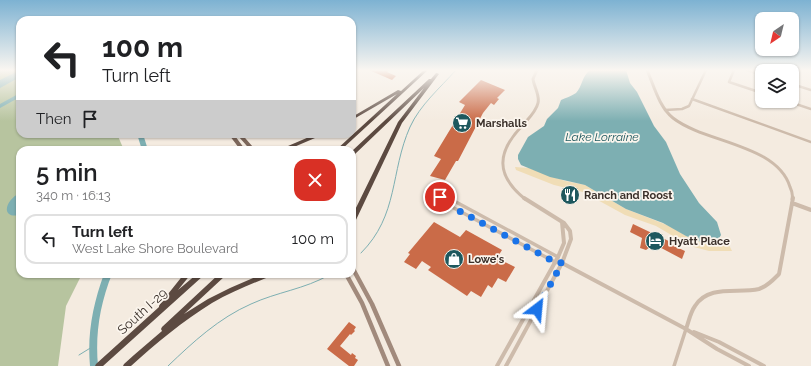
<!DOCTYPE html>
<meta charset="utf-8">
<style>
body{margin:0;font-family:Raleway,sans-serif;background:#f6f6f6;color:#202124;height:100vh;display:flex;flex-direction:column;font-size:15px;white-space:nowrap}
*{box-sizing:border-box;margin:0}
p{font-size:13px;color:#757577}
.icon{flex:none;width:22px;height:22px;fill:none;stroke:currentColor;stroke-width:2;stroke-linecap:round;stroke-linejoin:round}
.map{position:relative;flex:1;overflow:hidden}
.sheet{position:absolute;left:16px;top:146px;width:340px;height:132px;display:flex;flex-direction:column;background:#fff;border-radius:12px;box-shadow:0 1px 3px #0004}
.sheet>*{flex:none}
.banner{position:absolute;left:16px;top:16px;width:340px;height:122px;border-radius:12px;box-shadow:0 1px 3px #0004;background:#fff;color:#202124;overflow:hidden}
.needle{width:26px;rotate:215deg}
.controls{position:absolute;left:755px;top:12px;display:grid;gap:8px}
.controls a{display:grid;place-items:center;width:44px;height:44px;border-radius:8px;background:#fff;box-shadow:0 1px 3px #0004;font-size:20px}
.pin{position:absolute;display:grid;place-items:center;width:34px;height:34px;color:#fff;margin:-17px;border:2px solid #fff;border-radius:50%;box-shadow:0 1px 4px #0007}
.me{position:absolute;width:44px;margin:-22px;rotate:29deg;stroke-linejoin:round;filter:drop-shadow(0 0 3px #0008)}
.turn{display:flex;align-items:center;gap:14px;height:84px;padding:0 20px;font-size:18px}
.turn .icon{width:52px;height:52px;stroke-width:2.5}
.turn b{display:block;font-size:28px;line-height:34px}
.then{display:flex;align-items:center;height:38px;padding:0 20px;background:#0003;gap:8px;font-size:15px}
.round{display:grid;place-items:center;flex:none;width:42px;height:42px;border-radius:12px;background:#f6f6f6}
.head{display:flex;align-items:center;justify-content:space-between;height:68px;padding:0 20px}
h1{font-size:24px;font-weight:600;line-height:30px}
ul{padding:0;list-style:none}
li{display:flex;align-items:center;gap:12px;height:50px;margin:0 8px 6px;padding:0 12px;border:2px solid #e0e0e0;border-radius:12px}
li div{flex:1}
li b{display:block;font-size:15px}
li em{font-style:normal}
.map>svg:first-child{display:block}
</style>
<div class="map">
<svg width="811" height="366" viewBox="0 0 811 366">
<rect width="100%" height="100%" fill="#f4ebe0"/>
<path fill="#b7c49f" d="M 0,70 L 20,70 L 20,134 L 117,134 L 124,150 L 20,150 L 20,274 L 82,274 L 66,306 L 58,366 L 0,366 Z"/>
<path fill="#f0ddb6" d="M 515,167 L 529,168 L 565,181 L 585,185 L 626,209 L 672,227 L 686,236 L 711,245 L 721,237 L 728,243 L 732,251 L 709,251 L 690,246 L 656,226 L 625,215 L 583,192 L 554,185 L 516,170 Z"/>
<path fill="#7dafb2" d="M 20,70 L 20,77 L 0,88 L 0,80 Z
M 590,70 L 626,70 L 630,83 L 637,92 L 654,126 L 666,142 L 680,174 L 699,203 L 717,222 L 721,235 L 717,242 L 711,245 L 703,243 L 686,236 L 663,223 L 626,209 L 585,185 L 550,177 L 521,165 L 518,159 L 518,155 L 528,137 L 544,126 L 547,119 L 558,108 L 561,100 C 565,98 572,96 576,93 C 582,87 582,76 590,70 Z
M 20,193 L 20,202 L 18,204 L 20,207 L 20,215 C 0,219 5,200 20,193 Z"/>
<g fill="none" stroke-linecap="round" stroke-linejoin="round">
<path stroke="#7dafb2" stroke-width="1" d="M 361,253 C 399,215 390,172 410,127 C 420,105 440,88 456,70
M 79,355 L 92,347
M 168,366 C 193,342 219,318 251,304 C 277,292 305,289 329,275"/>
<path fill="#7dafb2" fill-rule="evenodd" d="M 20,93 L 20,97 L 0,108 L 0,104 Z
M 137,134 L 143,134 L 148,150 L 142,150 Z
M 104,274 L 112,274 C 100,304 95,334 98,366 L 90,366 C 87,334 93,304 104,274 Z"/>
</g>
<path fill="#ca6b48" d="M 369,70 L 389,70 L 387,72 L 396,76 L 392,80 Z
M 481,80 L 505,90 L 497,98 L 499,99 L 494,105 L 491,103 L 483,113 L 458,161 L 456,161 L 445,180 L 430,176 L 441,159 L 434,156 L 465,105 L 459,102 Z
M 434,222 L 460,237 L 466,230 L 502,250 L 497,258 L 515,267 L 506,282 L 498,278 L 492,288 L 488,285 L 481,297 L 471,291 L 467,296 L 428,270 L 431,267 L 422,261 L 416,269 L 404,262 L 410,254 L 408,253 Z
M 633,224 L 675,244 L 674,246 L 685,251 L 682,259 L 650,242 L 650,247 L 646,250 L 640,248 L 642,238 L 630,232 Z
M 349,322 L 356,327 L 354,330 L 355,331 L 351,335 L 350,334 L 340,346 L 351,355 L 352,353 L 356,356 L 355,358 L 358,360 L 354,366 L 349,366 L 327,349 Z"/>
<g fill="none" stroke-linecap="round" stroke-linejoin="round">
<path stroke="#cdbbab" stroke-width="2.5" d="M 734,70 L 729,82 L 762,93
M 747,70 L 762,75
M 352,72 L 354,70
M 792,84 L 811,90
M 692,99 L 811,142
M 787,101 L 811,109
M 665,110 L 682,109 L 689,106 L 706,70
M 434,194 L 443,199"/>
<path stroke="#cdbbab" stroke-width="3.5" d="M 441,198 L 448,202 L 452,207 L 555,262
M 448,202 L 456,202 L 558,257
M 674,366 L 686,329"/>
<path stroke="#cdbbab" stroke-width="3" d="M 647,70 C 654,86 659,107 673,118 C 705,143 777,144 790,187 C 792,191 793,195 792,199
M 525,199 C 495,175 497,152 522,126 C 528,119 536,112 538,103 C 540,95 534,87 533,79 L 537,70"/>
<path stroke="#cdbbab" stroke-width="4" d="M 792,203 L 811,210
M 555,262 L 562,263 L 686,329 L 717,349 L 749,366
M 686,329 C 689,321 690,313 695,306 C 709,284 738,294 759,289 C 768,286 773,280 779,274 L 793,198
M 694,332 L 719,342 L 764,366
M 497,366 L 558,257 L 564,243 L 562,222
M 506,366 L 562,263 L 571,239 L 570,231 L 564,223 L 524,198"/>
<path stroke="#a18a7c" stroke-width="4.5" d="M 352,267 L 372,304 L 399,366
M 346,274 L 362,303 L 388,366"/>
<path stroke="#7d675b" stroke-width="4" d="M 231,134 L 243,150
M 239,134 L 253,150"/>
<path fill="#5c4a41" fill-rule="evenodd" d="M 424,70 L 428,70 L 341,150 L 336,150 L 397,94 L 352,120 L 352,117 L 398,90 L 401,91 Z
M 436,73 L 437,73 L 439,74 L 402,123 L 355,222 L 354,224 L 352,224 L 352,216 L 398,122 L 424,88 L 354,155 L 352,156 L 352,151 L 429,79 L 431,79 Z
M 316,134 L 322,134 L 322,135 L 287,150 L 281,150 L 281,149 Z
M 184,274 L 191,274 L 178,290 L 197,274 L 204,274 L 203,276 L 103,366 L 95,366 L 96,364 L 159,307 L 159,306 L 160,304 Z
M 219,274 L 226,274 L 225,276 L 184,314 L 208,299 L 230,288 L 262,274 L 272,274 L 271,276 C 251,284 231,292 212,303 C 183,321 156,343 131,366 L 123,366 L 124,364 L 134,355 L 162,331 L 161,329 L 162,327 Z"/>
</g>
<linearGradient id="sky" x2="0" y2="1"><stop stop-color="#7db2d2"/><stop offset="0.58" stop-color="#faf6f1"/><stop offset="1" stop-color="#faf6f1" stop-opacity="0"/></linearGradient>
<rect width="811" height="121" fill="url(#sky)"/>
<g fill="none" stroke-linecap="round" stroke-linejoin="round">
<path stroke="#1a73e8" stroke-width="7" stroke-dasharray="0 12.6" d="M 440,197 L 448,202 L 452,207 L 555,262 L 562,263 L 537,309"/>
</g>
<defs>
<g id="supermarket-disc" transform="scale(1)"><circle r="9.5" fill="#1e585e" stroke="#fbf5ed"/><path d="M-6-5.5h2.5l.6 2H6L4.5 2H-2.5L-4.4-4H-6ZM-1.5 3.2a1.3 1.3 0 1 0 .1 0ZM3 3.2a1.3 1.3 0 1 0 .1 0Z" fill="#fff"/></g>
<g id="restaurant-disc" transform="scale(1)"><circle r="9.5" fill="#1e585e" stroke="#fbf5ed"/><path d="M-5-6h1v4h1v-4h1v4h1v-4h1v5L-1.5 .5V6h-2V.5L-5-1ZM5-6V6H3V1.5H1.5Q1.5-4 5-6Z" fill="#fff"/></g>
<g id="hotel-disc" transform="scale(1)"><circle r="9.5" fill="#1e585e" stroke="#fbf5ed"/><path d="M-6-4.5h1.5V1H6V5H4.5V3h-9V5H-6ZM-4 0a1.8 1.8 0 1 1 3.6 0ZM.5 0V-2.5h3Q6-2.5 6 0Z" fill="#fff"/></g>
<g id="shop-disc" transform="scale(1)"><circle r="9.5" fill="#1e585e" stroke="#fbf5ed"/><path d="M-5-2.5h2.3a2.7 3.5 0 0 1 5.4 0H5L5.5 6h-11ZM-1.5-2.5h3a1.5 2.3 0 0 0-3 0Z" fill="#fff"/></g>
</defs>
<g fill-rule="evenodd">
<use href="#supermarket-disc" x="462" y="123"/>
<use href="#restaurant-disc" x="570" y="195"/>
<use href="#hotel-disc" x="655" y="241"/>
<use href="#shop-disc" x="454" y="259"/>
</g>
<g text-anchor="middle" stroke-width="3.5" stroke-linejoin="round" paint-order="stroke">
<g font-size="11" font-weight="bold" fill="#3a302a" stroke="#fbf5ed" text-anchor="start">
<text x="476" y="127">Marshalls</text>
<text x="584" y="199">Ranch and Roost</text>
<text x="669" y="245">Hyatt Place</text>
<text x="468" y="263">Lowe's</text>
</g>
<g font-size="12" font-style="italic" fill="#1e585e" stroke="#fbf5ed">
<text x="602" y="141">Lake Lorraine</text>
</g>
<g font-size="13" fill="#3a302a" stroke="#fbf5ed">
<text transform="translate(142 311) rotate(-42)" y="5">South I-29</text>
</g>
</g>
</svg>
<div class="controls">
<a><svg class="needle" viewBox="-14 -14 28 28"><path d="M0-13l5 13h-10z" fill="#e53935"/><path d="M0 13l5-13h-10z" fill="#757577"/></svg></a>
<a><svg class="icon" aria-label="layers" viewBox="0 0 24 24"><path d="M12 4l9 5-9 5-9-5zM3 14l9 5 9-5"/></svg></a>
</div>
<div class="pin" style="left:440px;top:197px;background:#d93025"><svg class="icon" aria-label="arrive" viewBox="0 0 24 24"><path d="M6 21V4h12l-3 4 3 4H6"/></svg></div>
<svg class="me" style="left:537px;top:309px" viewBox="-20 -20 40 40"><path d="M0-17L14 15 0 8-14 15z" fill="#1a73e8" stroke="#fff" stroke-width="4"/></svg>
<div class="banner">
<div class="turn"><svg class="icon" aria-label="left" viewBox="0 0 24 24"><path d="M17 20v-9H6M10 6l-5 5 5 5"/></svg><div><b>100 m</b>Turn left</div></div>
<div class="then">Then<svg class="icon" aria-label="arrive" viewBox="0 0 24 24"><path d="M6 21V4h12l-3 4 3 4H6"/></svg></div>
</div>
<section class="sheet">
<div class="head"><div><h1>5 min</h1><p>340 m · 16:13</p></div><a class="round" style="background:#d93025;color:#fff"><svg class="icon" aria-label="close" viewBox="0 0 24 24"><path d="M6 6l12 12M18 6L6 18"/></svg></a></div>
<ul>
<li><svg class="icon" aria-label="left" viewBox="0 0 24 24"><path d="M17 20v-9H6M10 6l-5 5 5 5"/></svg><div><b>Turn left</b><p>West Lake Shore Boulevard</p></div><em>100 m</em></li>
</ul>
</section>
</div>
